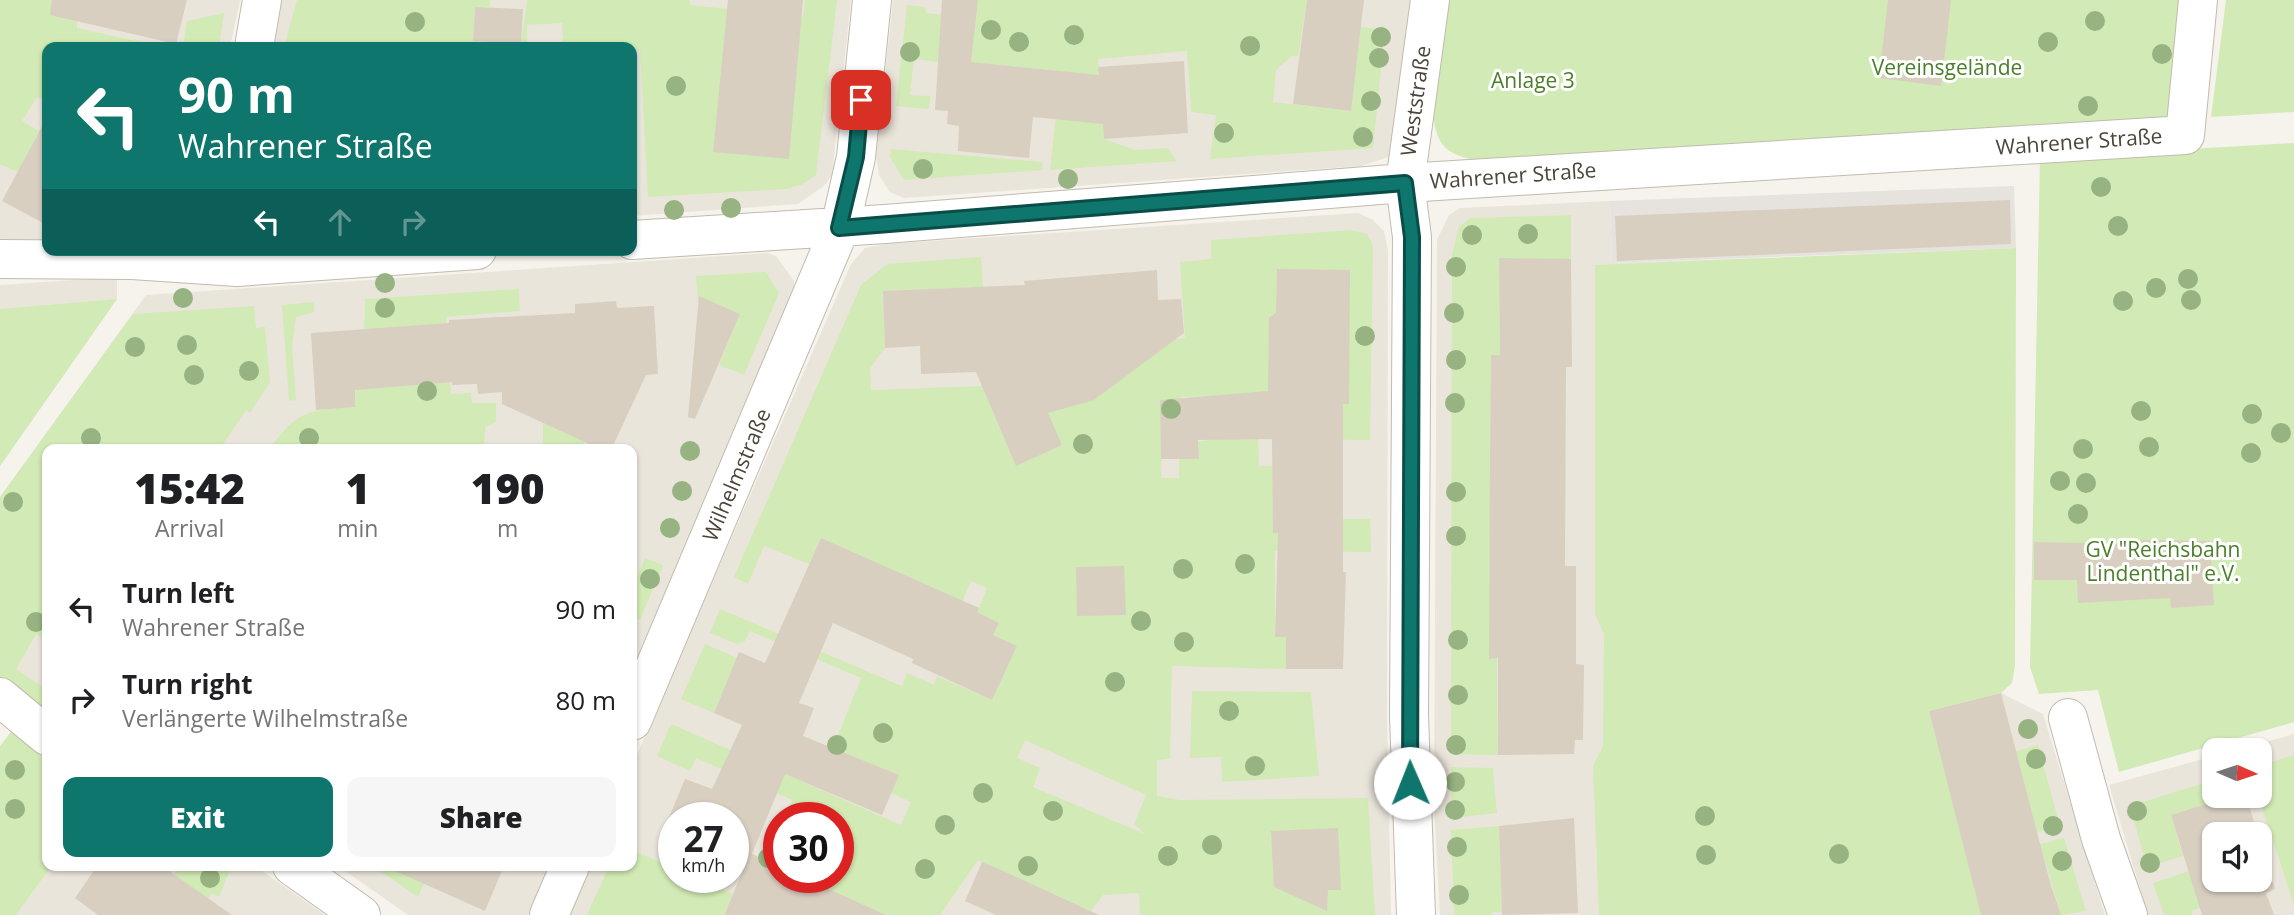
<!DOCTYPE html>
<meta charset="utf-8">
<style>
body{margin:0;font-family:"Open Sans",sans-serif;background:#f6f6f6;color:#202124;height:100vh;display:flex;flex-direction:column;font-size:26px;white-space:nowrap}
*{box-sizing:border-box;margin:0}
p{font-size:23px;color:#757577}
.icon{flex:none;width:38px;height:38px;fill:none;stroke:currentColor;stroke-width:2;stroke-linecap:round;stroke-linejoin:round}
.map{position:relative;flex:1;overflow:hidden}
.details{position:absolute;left:42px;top:444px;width:595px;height:427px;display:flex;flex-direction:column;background:#fff;border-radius:14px;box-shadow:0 2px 5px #0004}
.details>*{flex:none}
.banner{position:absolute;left:42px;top:42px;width:595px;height:214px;border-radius:14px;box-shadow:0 2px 5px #0004;background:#0f766e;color:#fff;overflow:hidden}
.needle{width:46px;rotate:93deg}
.buttons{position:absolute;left:2202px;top:738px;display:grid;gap:14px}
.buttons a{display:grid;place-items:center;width:70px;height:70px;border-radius:14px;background:#fff;box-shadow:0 2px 5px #0004;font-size:35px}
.speed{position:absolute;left:658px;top:802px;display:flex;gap:14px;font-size:35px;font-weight:700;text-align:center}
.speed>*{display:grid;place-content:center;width:91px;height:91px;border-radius:50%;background:#fff;box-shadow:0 2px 5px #0004;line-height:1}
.speed small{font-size:18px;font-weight:400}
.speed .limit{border:10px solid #d22;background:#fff;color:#111}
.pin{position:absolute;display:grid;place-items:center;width:60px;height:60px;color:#fff;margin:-30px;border-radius:14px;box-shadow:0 4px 10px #0006}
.me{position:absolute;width:77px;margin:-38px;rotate:359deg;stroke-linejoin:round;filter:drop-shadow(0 0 5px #0008)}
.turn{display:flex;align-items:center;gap:24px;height:147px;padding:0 21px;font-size:32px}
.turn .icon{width:91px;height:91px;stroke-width:2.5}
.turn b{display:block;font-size:49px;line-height:60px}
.lanes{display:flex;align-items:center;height:66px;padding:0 21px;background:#0003;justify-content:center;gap:35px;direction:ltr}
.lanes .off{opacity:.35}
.eta{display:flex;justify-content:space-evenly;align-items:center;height:119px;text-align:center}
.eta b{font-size:42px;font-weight:800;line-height:49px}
.button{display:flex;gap:14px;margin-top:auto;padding:14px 21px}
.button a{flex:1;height:80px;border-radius:14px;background:#0f766e;color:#fff;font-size:28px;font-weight:800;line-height:80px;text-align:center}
.button a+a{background:#f6f6f6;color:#202124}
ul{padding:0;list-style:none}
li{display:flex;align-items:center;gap:21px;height:91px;padding:0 21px}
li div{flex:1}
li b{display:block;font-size:26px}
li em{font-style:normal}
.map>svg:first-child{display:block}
</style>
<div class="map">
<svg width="2294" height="915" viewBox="0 0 2294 915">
<rect width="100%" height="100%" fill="#f6f3ec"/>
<path fill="#eae5da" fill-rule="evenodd" d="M 0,0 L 240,0 L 230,47 L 47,47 L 47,250 L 0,251 Z
M 281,0 L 851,0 L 832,175 L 825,185 L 798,204 L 632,216 L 632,47 L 272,47 Z
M 893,0 L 1420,0 L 1399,144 L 1388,157 L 1361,166 L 904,198 L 890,192 L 879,175 L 876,155 Z
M 1610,201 L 1612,263 L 1760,258 L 1929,711 L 2001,693 L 2043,714 L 2105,915 L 1440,915 L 1434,806 L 1437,240 L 1449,215 L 1460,208 Z
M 1358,213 L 1373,220 L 1384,231 L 1388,251 L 1387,722 L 1391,915 L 567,915 L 588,866 L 632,866 L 632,766 L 851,264 L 865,248 L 886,244 ZM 674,817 L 733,817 L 733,877 L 674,877 ZM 779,817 L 838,817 L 838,877 L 779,877 Z
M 767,253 L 776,256 L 794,281 L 794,297 L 632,674 L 632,450 L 47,450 L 47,702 L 0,668 L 0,497 L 146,295 Z
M 117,277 L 117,299 L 0,466 L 0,285 Z
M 2294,734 L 2294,915 L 2148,915 L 2109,785 L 2214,756 L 2214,796 L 2259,796 L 2259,751 L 2233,751 ZM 2214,835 L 2259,835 L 2259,880 L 2214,880 Z
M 52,866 L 255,866 L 325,915 L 16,915 Z
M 338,866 L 549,866 L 528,915 L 408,915 Z"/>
<path fill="#e6e2dd" d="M 2014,186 L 2016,248 L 1612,263 L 1610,201 Z"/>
<path fill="#d2eab5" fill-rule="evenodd" d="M 0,0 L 77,0 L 77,28 L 164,47 L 47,47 L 47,102 L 37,97 L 22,121 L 39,131 L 18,172 L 0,164 Z
M 297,0 L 490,0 L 490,7 L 475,7 L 473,41 L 521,44 L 527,0 L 690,0 L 690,5 L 803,17 L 805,0 L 837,0 L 816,175 L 801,185 L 786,189 L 648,197 L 640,51 L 632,51 L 632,47 L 563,47 L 562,23 L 527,25 L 527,47 L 284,47 Z
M 978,0 L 1307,0 L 1298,56 L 1292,56 L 1276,70 L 1273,102 L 1350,111 L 1361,27 L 1385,30 L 1373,148 L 1210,159 L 1216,115 L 1191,112 L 1187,51 L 1098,59 L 1104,139 L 1136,150 L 1168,148 L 1177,161 L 1050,170 L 1061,71 L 940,59 L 939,62 L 914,59 L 910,95 L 930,96 L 929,109 L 896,106 L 907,5 L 925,7 L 926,13 L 975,18 Z
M 1442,0 L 2184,0 L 2171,123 L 1498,163 C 1481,160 1455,160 1443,145 C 1421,117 1438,34 1442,0 Z
M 2226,0 L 2294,0 L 2294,112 L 2211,117 Z
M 224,13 L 219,47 L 183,47 L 187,21 Z
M 2294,143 L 2294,722 L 2119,772 L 2098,690 L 2039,694 L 2030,667 L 2040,158 Z
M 891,149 L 1042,162 L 1043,170 L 904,180 L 890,157 Z
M 1571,215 L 1571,259 L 1499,259 L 1500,355 L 1491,355 L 1489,650 L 1490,659 L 1497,658 L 1498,755 L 1451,754 L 1452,254 L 1459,227 L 1470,218 Z
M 1351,230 L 1367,234 L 1373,246 L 1370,440 L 1258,439 L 1259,466 L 1273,466 L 1273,532 L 1343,533 L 1343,519 L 1370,519 L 1371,552 L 1275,551 L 1275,636 L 1286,637 L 1286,669 L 1172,666 L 1170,759 L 1157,760 L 1157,796 L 1180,800 L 1368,798 L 1375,915 L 1140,915 L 1139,893 L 1103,895 L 1091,911 L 978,860 L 940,915 L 842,915 L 852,900 L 805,878 L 788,915 L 747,900 L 779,831 L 779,877 L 838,877 L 838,817 L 785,817 L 792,800 L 696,758 L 690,771 L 657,756 L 671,724 L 901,825 L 911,802 L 891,793 L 898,775 L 833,748 L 861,678 L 750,631 L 745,641 L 737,644 L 710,633 L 720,609 L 902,686 L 907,673 L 934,685 L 937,676 L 992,700 L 1017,646 L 993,635 L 999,623 L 973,610 L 974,606 L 979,608 L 987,588 L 971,581 L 961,604 L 821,538 L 809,564 L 764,546 L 748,584 L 734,577 L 861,285 L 887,264 L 981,257 L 983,287 L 883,291 L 885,348 L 870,368 L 871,390 L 982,386 L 1016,466 L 1037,389 C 1059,396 1081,410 1101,395 L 1099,364 L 1120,344 L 1185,338 L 1180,262 L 1211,259 L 1211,240 ZM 1215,396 L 1217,439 L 1198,442 L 1199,459 L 1179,459 L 1179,478 L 1161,478 L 1162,418 L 1181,419 L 1181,397 ZM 1025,740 L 1146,795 L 1134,824 L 1145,834 L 1033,787 L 1040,768 L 1017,758 Z
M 2016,248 L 2015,666 L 2012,683 L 2001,693 L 1929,711 L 1982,915 L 1599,915 L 1593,766 L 1603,746 L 1604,634 L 1595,614 L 1595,265 Z
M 766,272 L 779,293 L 744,375 L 719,365 L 740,314 L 712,302 L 698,303 L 696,276 Z
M 519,289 L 520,311 L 446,317 L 451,394 L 471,393 L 472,403 L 496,403 L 496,422 L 485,427 L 484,450 L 269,450 C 297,410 309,410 355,407 C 354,370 366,338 365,299 Z
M 117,299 L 0,466 L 0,309 Z
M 314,302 L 314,312 L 296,317 L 292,347 L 296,400 L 289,401 L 282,305 Z
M 254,306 L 256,328 L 265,327 L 270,382 L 250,413 L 246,410 L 219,450 L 47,450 L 47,641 L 36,634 L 16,669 L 47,690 L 47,718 L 0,681 L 0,497 L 133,314 Z
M 543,423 L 585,442 L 582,450 L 543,450 Z
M 645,558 L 663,565 L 640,620 L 632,616 L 632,590 Z
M 705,644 L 737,658 L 714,713 L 681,699 Z
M 1192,691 L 1311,692 L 1319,776 L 1222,782 L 1221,757 L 1190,758 Z
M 14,728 L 47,749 L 47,866 L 52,866 L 16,915 L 0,915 L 0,746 Z
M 2038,745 L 2060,826 L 2037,832 L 2016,751 Z
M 2294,755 L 2294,905 L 2258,796 L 2259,766 Z
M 1451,767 L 1493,768 L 1497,813 L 1452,818 Z
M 2214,780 L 2214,796 L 2231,796 L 2171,815 L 2183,856 L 2147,867 L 2130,806 Z
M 1499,826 L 1502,912 L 1492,912 L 1492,915 L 1454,915 L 1451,830 Z
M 2064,838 L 2086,911 L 2061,915 L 2040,844 Z
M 632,850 L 674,868 L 674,877 L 693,877 L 733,894 L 723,915 L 587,915 L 609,866 L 632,866 Z
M 180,866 L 226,866 L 230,870 L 219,897 L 212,893 L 197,915 L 147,915 Z
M 373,866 L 418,866 L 429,873 L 418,897 Z
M 2189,871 L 2200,908 L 2191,911 L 2192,915 L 2164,915 L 2153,883 Z"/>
<path fill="#d8cfc1" d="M 52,0 L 187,0 L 176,44 L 50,15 Z
M 728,0 L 803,0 L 789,159 L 713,152 Z
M 942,0 L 978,0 L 971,62 L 1099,75 L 1098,67 L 1184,61 L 1188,133 L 1104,139 L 1103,124 L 1033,117 L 1029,158 L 958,151 L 959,126 L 947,124 L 948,111 L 935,110 Z
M 1307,0 L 1364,0 L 1351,111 L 1293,104 Z
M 1888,0 L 1951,0 L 1941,86 L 1879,78 Z
M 475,7 L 523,9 L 521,44 L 473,41 Z
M 47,117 L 47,225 L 2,201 Z
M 2010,200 L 2011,244 L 1617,261 L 1615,216 Z
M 1499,258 L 1571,259 L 1572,367 L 1566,367 L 1565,566 L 1576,566 L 1576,664 L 1584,665 L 1583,740 L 1575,740 L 1574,754 L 1498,755 L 1498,658 L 1489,659 L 1490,456 L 1491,355 L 1500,355 Z
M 1277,269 L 1350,270 L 1349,404 L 1343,404 L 1343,572 L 1346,572 L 1343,669 L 1286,669 L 1286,637 L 1275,637 L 1278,533 L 1273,533 L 1272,439 L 1198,440 L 1199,459 L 1161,459 L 1160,400 L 1268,391 L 1269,318 L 1276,313 Z
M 1157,270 L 1158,300 L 1181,299 L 1184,333 L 1094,400 L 1048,413 L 1062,445 L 1016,466 L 976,372 L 921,374 L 920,346 L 885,348 L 883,291 L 1025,285 L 1024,281 Z
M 699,296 L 740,314 L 695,419 L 688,417 Z
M 616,301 L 617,308 L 654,306 L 658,374 L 646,375 L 611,450 L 602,450 L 502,404 L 502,392 L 478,394 L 477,384 L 452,385 L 452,382 L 355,390 L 355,407 L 316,410 L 311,333 L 449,323 L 449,320 L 575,313 L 575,304 Z
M 821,538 L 979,608 L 977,612 L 999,623 L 993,635 L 1017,646 L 992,700 L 912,663 L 913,659 L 833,623 L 799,703 L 814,708 L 803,736 L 899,775 L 882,815 L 785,774 L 752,854 L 779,866 L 779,877 L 802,877 L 886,915 L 724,915 L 742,873 L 733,869 L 733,817 L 674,817 L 674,845 L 660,839 L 685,779 L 712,789 L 742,725 L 714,713 L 739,652 L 765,663 Z
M 2126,540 L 2210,541 L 2214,605 L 2171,608 L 2170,598 L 2078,603 L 2077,580 L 2034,580 L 2034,542 L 2125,544 Z
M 1124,566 L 1126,615 L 1077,616 L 1076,567 Z
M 2001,693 L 2050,882 L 2061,915 L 1981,915 L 1929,711 Z
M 2231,796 L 2246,796 L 2258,835 L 2214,835 L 2214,880 L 2259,880 L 2259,840 L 2275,889 L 2266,893 L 2274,915 L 2202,915 L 2171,815 Z
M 1574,818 L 1578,913 L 1502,915 L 1499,826 Z
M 1338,828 L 1341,890 L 1328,890 L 1327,911 L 1274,887 L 1271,831 Z
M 982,862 L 999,869 L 1099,915 L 996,915 L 965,901 Z
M 97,866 L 162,866 L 232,915 L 98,915 L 75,898 Z
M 384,866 L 504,866 L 485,911 Z"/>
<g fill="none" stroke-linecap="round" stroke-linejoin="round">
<g stroke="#c2bbae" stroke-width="40">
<path id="minor" d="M 254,47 L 262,0
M 632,240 L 885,224 L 1405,183 L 2185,135 L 2198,0
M 0,259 L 132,260 L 237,267 L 477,250
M 0,697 L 47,736
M 2068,718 L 2101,839 L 2128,915
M 632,721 L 840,228 L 856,157 L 872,0
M 292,866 L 361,915
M 549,915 L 570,866
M 1416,915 L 1409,715 L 1412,237 L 1405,183 L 1430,0"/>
</g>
<use href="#minor" stroke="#fff" stroke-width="38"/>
</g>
<g fill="#97b381">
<circle cx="2095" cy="21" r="10"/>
<circle cx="415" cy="22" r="10"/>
<circle cx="991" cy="30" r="10"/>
<circle cx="1074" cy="35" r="10"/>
<circle cx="1381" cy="37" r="10"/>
<circle cx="1019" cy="42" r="10"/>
<circle cx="2048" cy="42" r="10"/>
<circle cx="1250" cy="46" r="10"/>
<circle cx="910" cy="52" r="10"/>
<circle cx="2162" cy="54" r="10"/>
<circle cx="1379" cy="58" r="10"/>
<circle cx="676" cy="86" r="10"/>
<circle cx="1371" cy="101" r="10"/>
<circle cx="2088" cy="106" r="10"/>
<circle cx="1224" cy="133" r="10"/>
<circle cx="1363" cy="137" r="10"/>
<circle cx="923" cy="169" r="10"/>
<circle cx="1068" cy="179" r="10"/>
<circle cx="2101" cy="187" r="10"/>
<circle cx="731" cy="208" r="10"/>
<circle cx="674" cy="210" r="10"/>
<circle cx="2118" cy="226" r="10"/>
<circle cx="1528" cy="234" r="10"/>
<circle cx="1472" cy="235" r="10"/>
<circle cx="1456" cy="267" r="10"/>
<circle cx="2188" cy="279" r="10"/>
<circle cx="385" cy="283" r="10"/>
<circle cx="2156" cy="288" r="10"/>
<circle cx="183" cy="298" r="10"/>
<circle cx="2191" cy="300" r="10"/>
<circle cx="2123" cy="301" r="10"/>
<circle cx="385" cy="308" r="10"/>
<circle cx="1454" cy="313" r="10"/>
<circle cx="1365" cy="336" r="10"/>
<circle cx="187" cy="345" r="10"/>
<circle cx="135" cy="347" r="10"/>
<circle cx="1456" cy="360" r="10"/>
<circle cx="249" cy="371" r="10"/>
<circle cx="194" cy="375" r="10"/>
<circle cx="427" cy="391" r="10"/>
<circle cx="1455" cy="403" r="10"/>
<circle cx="1171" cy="409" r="10"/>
<circle cx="2141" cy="411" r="10"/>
<circle cx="2252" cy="414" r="10"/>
<circle cx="2281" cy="433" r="10"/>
<circle cx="91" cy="438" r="10"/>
<circle cx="309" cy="438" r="10"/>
<circle cx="1083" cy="444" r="10"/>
<circle cx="2149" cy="447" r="10"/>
<circle cx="2083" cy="449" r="10"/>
<circle cx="690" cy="451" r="10"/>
<circle cx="2251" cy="453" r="10"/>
<circle cx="2060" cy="481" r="10"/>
<circle cx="2086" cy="483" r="10"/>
<circle cx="682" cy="491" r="10"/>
<circle cx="1456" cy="492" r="10"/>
<circle cx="13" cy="502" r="10"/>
<circle cx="2078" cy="514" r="10"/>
<circle cx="670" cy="528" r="10"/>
<circle cx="1456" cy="536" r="10"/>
<circle cx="1245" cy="564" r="10"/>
<circle cx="1183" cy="569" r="10"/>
<circle cx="650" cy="579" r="10"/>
<circle cx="1141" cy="621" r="10"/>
<circle cx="36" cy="622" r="10"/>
<circle cx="1458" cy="640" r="10"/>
<circle cx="1184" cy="642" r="10"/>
<circle cx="1115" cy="682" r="10"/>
<circle cx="1458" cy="695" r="10"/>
<circle cx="1229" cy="711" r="10"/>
<circle cx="2028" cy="729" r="10"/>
<circle cx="883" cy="733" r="10"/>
<circle cx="837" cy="745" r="10"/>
<circle cx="1456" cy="745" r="10"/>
<circle cx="2036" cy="759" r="10"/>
<circle cx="1255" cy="766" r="10"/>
<circle cx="15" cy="770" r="10"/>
<circle cx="1455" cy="782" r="10"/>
<circle cx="983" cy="793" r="10"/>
<circle cx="15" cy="809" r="10"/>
<circle cx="1455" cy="810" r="10"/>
<circle cx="1053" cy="811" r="10"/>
<circle cx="2137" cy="811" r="10"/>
<circle cx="1705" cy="816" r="10"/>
<circle cx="945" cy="825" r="10"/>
<circle cx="2053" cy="826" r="10"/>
<circle cx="1212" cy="845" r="10"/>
<circle cx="1457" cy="847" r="10"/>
<circle cx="1839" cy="854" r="10"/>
<circle cx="1706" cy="855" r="10"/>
<circle cx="1168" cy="856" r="10"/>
<circle cx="768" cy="858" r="10"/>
<circle cx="2062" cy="861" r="10"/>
<circle cx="2150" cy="863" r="10"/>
<circle cx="1028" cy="866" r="10"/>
<circle cx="925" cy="869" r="10"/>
<circle cx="210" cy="878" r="10"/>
<circle cx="1459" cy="895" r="10"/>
</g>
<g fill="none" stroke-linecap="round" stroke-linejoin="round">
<g stroke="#0a4d48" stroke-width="18">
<path id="route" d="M 861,100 L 856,157 L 839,228 L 1405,183 L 1412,237 L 1410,783"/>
</g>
<use href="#route" stroke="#0f766e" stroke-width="12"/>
</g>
<g text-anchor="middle" stroke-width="6" stroke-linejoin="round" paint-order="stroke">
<g font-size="21" fill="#4a7f2a" stroke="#fff">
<text x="1947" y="75">Vereinsgelände</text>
<text x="1533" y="88">Anlage 3</text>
<text x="2163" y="557">GV "Reichsbahn<tspan x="2163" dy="24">Lindenthal" e.V.</tspan></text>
</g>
<g font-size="21" fill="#4b4439" stroke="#fff">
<text transform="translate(1416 101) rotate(-82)" y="7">Weststraße</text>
<text transform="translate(2079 142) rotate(-4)" y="7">Wahrener Straße</text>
<text transform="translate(1513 176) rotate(-4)" y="7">Wahrener Straße</text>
<text transform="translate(737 475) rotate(-67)" y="7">Wilhelmstraße</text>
</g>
</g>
</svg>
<div class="buttons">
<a><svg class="needle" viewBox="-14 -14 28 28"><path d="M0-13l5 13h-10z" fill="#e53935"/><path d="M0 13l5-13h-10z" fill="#757577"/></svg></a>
<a><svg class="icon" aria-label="sound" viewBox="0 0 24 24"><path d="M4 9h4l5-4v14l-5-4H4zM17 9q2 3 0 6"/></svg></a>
</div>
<div class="speed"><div>27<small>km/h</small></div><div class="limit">30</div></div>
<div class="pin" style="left:861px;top:100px;background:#d93025"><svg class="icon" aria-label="arrive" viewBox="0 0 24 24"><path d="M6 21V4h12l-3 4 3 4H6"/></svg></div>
<svg class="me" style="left:1410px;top:783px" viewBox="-20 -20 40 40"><circle r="19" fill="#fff"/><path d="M0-13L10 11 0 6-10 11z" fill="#0f766e"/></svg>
<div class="banner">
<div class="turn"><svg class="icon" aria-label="left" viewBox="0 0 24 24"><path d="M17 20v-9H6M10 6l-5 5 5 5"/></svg><div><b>90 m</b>Wahrener Straße</div></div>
<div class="lanes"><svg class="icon" aria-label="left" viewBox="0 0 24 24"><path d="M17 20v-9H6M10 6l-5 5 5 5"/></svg><svg class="icon off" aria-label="ahead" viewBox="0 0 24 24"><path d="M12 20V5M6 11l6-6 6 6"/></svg><svg class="icon off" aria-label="right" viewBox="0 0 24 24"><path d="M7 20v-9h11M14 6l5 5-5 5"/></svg></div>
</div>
<section class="details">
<div class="eta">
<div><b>15:42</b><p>Arrival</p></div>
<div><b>1</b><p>min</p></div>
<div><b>190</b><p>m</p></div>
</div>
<ul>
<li><svg class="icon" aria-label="left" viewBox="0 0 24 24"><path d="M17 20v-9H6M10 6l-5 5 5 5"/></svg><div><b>Turn left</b><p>Wahrener Straße</p></div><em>90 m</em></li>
<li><svg class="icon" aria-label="right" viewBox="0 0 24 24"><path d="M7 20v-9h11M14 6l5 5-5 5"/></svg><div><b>Turn right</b><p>Verlängerte Wilhelmstraße</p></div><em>80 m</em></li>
</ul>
<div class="button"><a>Exit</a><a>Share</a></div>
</section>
</div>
